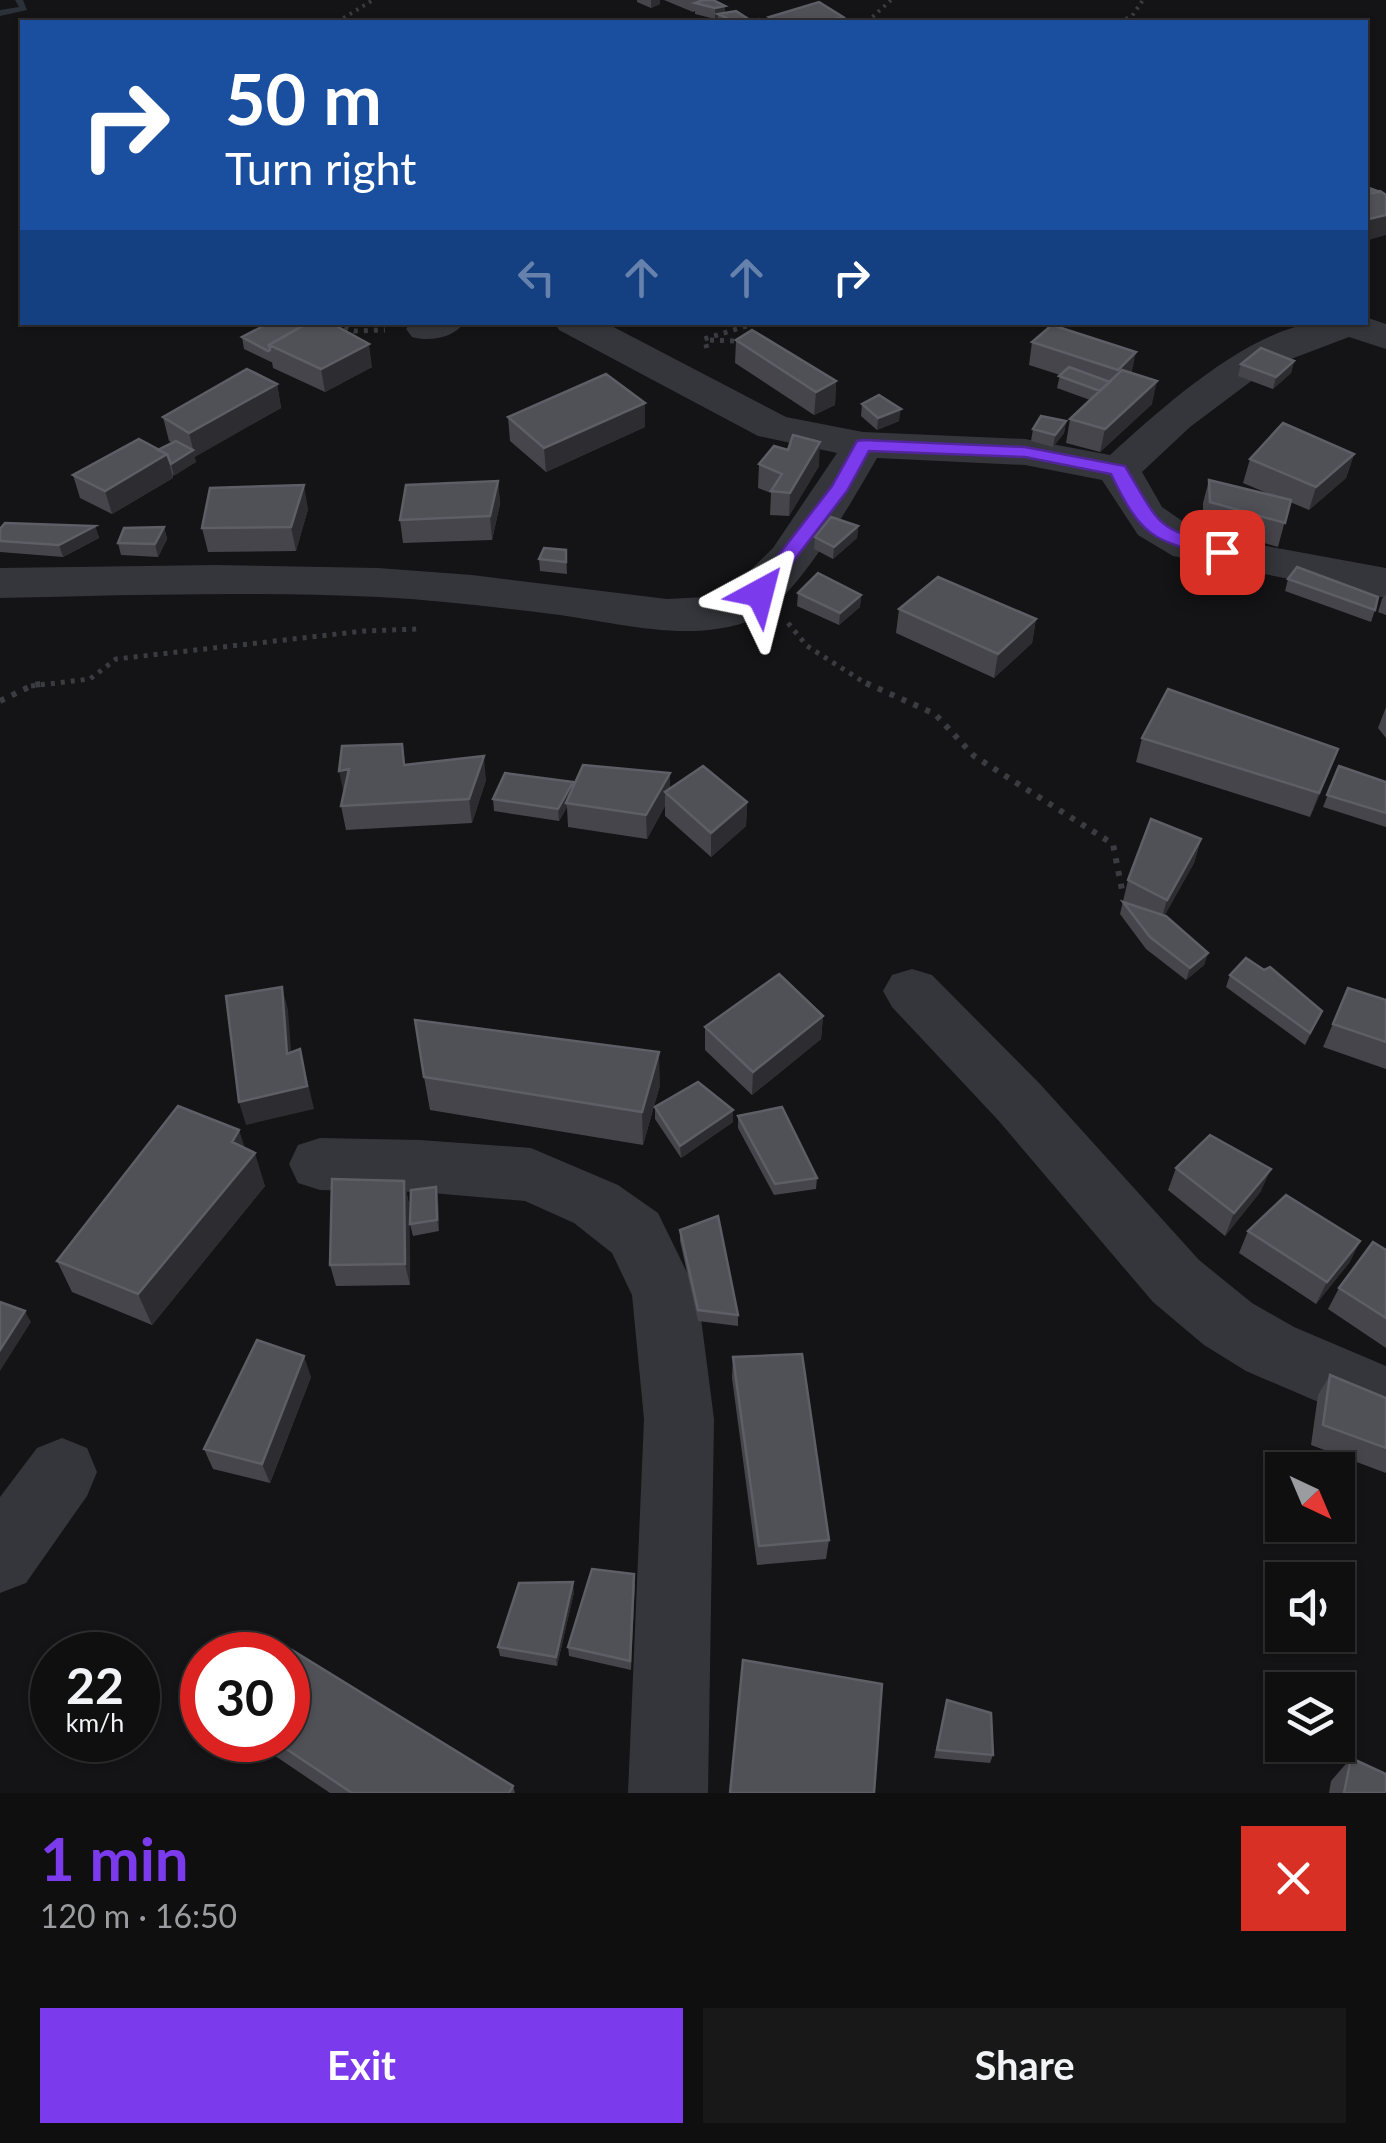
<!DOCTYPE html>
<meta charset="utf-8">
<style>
body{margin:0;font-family:Lato,sans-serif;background:#181819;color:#f1f3f6;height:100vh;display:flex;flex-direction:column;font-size:38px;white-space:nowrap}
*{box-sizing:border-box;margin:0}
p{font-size:32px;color:#9b9c9f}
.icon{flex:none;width:55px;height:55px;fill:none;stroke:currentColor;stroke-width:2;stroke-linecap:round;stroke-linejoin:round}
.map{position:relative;height:1793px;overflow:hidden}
.side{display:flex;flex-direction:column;background:#0f0f10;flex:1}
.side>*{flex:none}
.banner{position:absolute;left:20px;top:20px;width:1348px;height:305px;border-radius:0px;box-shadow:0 2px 8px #0004,0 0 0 2px #2f2f30;background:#1a4fa0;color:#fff;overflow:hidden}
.needle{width:65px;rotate:136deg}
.fabs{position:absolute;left:1265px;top:1452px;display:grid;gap:20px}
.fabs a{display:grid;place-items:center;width:90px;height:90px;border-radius:0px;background:#0f0f10;box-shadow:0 2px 8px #0004,0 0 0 2px #2f2f30;font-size:50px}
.speed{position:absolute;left:30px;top:1632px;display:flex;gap:20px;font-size:50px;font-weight:700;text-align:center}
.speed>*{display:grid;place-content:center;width:130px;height:130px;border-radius:50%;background:#0f0f10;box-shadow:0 2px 8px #0004,0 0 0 2px #2f2f30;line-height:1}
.speed small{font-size:25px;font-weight:400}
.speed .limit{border:15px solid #d22;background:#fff;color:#111}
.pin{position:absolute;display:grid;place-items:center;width:85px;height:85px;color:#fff;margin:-42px;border-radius:20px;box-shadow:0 5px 15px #0006}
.me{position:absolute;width:110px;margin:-55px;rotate:38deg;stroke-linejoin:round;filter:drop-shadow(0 0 8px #0008)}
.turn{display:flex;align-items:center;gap:35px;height:210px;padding:0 40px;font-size:45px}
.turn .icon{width:130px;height:130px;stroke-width:2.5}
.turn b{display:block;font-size:70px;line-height:85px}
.lanes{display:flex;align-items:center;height:95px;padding:0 40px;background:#0003;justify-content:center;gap:50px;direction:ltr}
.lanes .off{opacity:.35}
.round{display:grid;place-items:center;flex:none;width:105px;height:105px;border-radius:0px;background:#181819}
.head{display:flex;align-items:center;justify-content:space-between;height:170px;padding:0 40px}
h1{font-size:60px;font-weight:700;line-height:75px;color:#7c3aed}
.primary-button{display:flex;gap:20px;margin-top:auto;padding:20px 40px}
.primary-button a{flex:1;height:115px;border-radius:0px;background:#7c3aed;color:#fff;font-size:40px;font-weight:700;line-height:115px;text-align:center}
.primary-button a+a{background:#181819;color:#f1f3f6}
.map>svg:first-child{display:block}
</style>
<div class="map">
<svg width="1386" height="1793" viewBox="0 0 1386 1793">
<rect width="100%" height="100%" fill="#141416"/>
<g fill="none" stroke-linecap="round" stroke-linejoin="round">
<path fill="#2b3139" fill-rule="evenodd" d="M 15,0 L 23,0 L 27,10 L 0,16 L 0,10 L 19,7 Z"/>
<path stroke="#3b3c42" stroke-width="4" stroke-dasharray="2.5 5" stroke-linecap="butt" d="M 337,22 L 373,0
M 867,22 L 891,0
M 1119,22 L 1132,16 L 1143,0"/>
<path stroke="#3b3c42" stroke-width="5" stroke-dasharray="4 6" stroke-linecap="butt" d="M 336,322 L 354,331 L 385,330
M 710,340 L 735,341 L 741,346
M 707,348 L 704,339 L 760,322
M 788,623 L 807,646 L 870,686
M 31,686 L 90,679 L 116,659 L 364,631 L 417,629"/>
<path stroke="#3b3c42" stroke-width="6" stroke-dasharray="5 8" stroke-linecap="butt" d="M 866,683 L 935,714 L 974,756 L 1113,844 L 1122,890
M 0,701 L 33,685 L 48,683"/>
<path fill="#35363b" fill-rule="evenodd" d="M 1365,317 L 1386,324 L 1386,349 L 1349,337 L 1270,367 L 1190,427 L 1142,472 L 1162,507 L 1201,534 L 1386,568 L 1386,598 L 1173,556 L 1138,535 L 1102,480 L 1025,465 L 877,458 C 854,498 795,602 754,619 C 692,645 616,622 552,614 C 494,607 437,600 378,597 C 252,591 126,595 0,598 L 0,568 L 216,565 L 378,568 L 472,575 L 667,599 L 724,596 L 773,548 L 837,453 L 758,436 L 559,330 L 554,322 L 604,322 L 786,417 L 863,432 L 1025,439 L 1110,455 C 1162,408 1246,331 1318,322 C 1333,321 1350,322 1365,322 Z
M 411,322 L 465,322 C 454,338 430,342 412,337 L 406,329 Z
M 912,969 L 932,975 L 1040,1084 L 1199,1260 L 1252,1303 L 1294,1327 L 1386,1366 L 1386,1431 L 1246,1371 L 1204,1345 L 1153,1302 L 998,1120 L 892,1007 L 883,991 L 892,975 Z
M 320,1138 L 420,1140 L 531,1148 L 618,1185 L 658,1213 L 698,1295 L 714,1419 L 708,1793 L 628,1793 L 644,1419 L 632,1295 L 612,1253 L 574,1223 L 525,1201 L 420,1192 L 320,1190 L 298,1183 L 289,1164 L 298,1145 Z
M 62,1438 L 87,1448 L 97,1472 L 87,1496 L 26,1583 L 0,1593 L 0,1497 L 37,1448 Z"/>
</g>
<path fill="#45454b" d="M 637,0 L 660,0 L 660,4 L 651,8 L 637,2 Z
M 664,0 L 713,0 L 725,12 L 750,20 L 764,22 L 710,22 L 718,21 L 718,18 L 715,19 L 695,14 L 695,11 L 693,12 Z
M 242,337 L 372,367 L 325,392 L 273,368 L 272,362 L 271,362 L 244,349 Z
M 736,340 L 836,381 L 835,405 L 814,415 L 735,363 Z
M 1032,342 L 1132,373 L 1152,404 L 1100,452 L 1066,443 L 1070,419 L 1090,400 L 1057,388 L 1060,375 L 1029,365 Z
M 1294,361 L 1291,373 L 1273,389 L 1238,376 L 1241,364 Z
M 277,384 L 281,408 L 194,456 L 196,462 L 173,475 L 173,478 L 112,514 L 80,498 L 73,475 L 158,450 L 173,443 L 169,441 L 163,417 Z
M 645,403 L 645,427 L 546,472 L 510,441 L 508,417 Z
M 862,404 L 899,421 L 877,430 L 861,416 Z
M 1066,421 L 1064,433 L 1053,447 L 1031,441 L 1033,429 Z
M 1354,454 L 1346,478 L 1309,510 L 1290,502 L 1278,547 L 1203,526 L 1203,503 L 1209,480 L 1274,496 L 1243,483 L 1250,459 Z
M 759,464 L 819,466 L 789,516 L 770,515 L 771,493 L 758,488 Z
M 498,481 L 500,504 L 492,540 L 403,543 L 400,520 Z
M 308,509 L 296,551 L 208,552 L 202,528 Z
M 95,526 L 99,538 L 63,557 L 0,552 L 0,529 Z
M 858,526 L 857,538 L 833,559 L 814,549 L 815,537 Z
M 164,527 L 167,539 L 158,557 L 121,555 L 118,543 Z
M 566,550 L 567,574 L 540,571 L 539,559 Z
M 1288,579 L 1375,610 L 1371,622 L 1285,591 Z
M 798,593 L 861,595 L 860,607 L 839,625 L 797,606 Z
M 1386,594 L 1386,615 L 1378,612 L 1382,599 Z
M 899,609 L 1036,619 L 1032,643 L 994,678 L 896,633 Z
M 1386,707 L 1386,738 L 1378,728 Z
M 1142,738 L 1329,773 L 1310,817 L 1136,762 Z
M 402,744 L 405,765 L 486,780 L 472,823 L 346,830 L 341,806 Z
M 1339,766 L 1386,782 L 1386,827 L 1323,807 Z
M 670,773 L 670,788 L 747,802 L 746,826 L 711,857 L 665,816 L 665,806 L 647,839 L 568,827 L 567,807 L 559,821 L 494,811 L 493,799 L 573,782 L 573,787 Z
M 1201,839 L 1194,863 L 1164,916 L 1208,953 L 1204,965 L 1186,980 L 1146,949 L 1120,914 L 1128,880 Z
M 1230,975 L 1322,1011 L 1305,1045 L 1226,987 Z
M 1348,988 L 1386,1000 L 1386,1069 L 1323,1047 Z
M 823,1016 L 821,1039 L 752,1095 L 705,1050 L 705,1027 Z
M 424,1077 L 660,1085 L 643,1145 L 430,1110 Z
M 655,1107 L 733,1110 L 733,1122 L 681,1158 L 655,1119 Z
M 738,1116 L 817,1178 L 816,1189 L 774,1195 L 738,1128 Z
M 245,1149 L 265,1186 L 152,1325 L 72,1292 L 57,1261 Z
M 1176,1168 L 1261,1191 L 1225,1236 L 1168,1190 Z
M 404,1181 L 409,1204 L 410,1285 L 336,1286 L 330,1265 Z
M 436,1187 L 438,1198 L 439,1231 L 413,1236 L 410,1224 Z
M 680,1230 L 738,1315 L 738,1326 L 698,1321 L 680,1241 Z
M 1248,1231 L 1360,1241 L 1349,1263 L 1316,1304 L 1239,1253 Z
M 1386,1250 L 1386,1348 L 1328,1309 L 1339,1288 Z
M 733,1357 L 829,1540 L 826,1559 L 757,1565 L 732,1378 Z
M 1330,1375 L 1386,1398 L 1386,1473 L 1311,1445 L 1318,1395 Z
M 311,1377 L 270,1483 L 213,1469 L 204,1449 Z
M 635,1583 L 631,1670 L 569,1656 L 568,1647 Z
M 574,1592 L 557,1666 L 500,1656 L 498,1647 Z
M 947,1700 L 993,1755 L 990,1763 L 934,1758 Z
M 254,1740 L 288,1740 L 513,1786 L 515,1793 L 330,1793 L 256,1743 Z
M 1351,1758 L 1386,1793 L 1329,1793 L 1331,1781 Z"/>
<path fill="#2d2d31" d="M 651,0 L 660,0 L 660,4 L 651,8 Z
M 725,6 L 725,17 L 718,14 L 718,18 L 715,19 L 715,8 Z
M 843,17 L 843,22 L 821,22 Z
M 1386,215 L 1386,235 L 1365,241 L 1365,220 Z
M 369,344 L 372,367 L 325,392 L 321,369 Z
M 1136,352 L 1131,376 L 1113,393 L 1118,370 Z
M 1294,361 L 1291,373 L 1273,389 L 1276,377 Z
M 836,381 L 835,405 L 814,415 L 816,392 Z
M 1157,381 L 1152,404 L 1100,452 L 1105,429 Z
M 277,384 L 281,408 L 195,457 L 189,433 Z
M 645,403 L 645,427 L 546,472 L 544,448 Z
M 901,409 L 899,421 L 877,430 L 878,418 Z
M 1066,421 L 1064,433 L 1053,447 L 1055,435 Z
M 820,442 L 819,466 L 789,516 L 790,493 Z
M 193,450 L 196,462 L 174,476 L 171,464 Z
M 167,454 L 173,478 L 112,514 L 105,491 Z
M 1354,454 L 1346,478 L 1309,510 L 1316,487 Z
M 498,481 L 500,504 L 492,540 L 490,516 Z
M 304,485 L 308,509 L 296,551 L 291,527 Z
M 95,526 L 99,538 L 63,557 L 59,545 Z
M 858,526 L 857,538 L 833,559 L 834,547 Z
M 164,527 L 167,539 L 158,557 L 155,544 Z
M 861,595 L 860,607 L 839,625 L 840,613 Z
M 1036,619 L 1032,643 L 994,678 L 998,654 Z
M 1338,749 L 1329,773 L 1310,817 L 1319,793 Z
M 484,756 L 486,780 L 472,823 L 469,799 Z
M 349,769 L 344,795 L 339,771 Z
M 670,773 L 670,796 L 665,792 L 665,806 L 647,839 L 646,815 Z
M 573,782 L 574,794 L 566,803 L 567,807 L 559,821 L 558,809 Z
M 747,802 L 746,826 L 711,857 L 711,833 Z
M 1201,839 L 1194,863 L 1160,924 L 1167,900 Z
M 1208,953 L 1204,965 L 1186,980 L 1190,968 Z
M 282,987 L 288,1010 L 293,1077 L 287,1054 Z
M 823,1016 L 821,1039 L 752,1095 L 753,1072 Z
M 300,1049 L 314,1109 L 246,1125 L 239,1102 Z
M 659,1052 L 660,1085 L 643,1145 L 642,1112 Z
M 733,1110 L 733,1122 L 681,1158 L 680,1146 Z
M 239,1130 L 249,1160 L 255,1153 L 265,1186 L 152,1325 L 138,1294 Z
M 1271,1169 L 1261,1191 L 1225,1236 L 1234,1213 Z
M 404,1181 L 409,1204 L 410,1285 L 405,1264 Z
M 436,1187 L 438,1198 L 439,1231 L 437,1220 Z
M 1360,1241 L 1349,1263 L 1316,1304 L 1327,1282 Z
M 25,1311 L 31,1322 L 0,1371 L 0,1350 Z
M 304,1356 L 311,1377 L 270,1483 L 262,1464 Z
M 573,1582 L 574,1592 L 557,1666 L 556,1657 Z"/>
<path fill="#505057" stroke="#5d5e66" stroke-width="2.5" d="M 703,0 L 713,0 L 725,6 L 715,8 L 695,3 Z
M 819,2 L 843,17 L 821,22 L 778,22 L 769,17 Z
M 736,11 L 750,20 L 759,19 L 764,22 L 735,22 L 718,14 Z
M 1366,187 L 1380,192 L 1373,193 Z
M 1380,191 L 1386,195 L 1386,215 L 1365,220 L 1365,195 Z
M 271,322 L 306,322 L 308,323 L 269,345 L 270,350 L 268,351 L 242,337 Z
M 309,322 L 329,322 L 369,344 L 321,369 L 269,345 Z
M 1052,325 L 1136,352 L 1118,370 L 1032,342 Z
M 752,330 L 836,381 L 816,392 L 736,340 Z
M 1261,348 L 1294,361 L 1276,377 L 1241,364 Z
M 1069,367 L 1110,382 L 1100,391 L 1059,376 Z
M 247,369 L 277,384 L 189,433 L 163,417 Z
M 1122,370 L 1157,381 L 1105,429 L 1070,419 Z
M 606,374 L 645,403 L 544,448 L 508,417 Z
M 879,395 L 901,409 L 878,418 L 862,404 Z
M 1041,416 L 1066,421 L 1055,435 L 1033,429 Z
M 1283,423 L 1354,454 L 1316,487 L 1250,459 Z
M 793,435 L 820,442 L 790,493 L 771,491 L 782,474 L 759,464 L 774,446 L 788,450 Z
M 139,439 L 167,454 L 105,491 L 73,475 Z
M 176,441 L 193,450 L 171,464 L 167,454 L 158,450 Z
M 1209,480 L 1291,500 L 1285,523 L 1210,502 Z
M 498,481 L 490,516 L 400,520 L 406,485 Z
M 304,485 L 291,527 L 202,528 L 210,488 Z
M 831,517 L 858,526 L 834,547 L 815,537 Z
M 5,523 L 95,526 L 59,545 L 0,541 L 0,529 Z
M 164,527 L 155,544 L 118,543 L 124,528 Z
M 544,548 L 566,550 L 566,562 L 539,559 Z
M 1297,567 L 1378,597 L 1375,610 L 1288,579 Z
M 818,573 L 861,595 L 840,613 L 798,593 Z
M 938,577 L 1036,619 L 998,654 L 899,609 Z
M 1168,689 L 1338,749 L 1319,793 L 1142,738 Z
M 402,744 L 404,765 L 484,756 L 469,799 L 341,806 L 349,769 L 339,771 L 342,746 Z
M 583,765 L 670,773 L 646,815 L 566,803 Z
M 703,766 L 747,802 L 711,833 L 665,792 Z
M 1339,766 L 1386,782 L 1386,813 L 1327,795 Z
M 505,773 L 573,782 L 558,809 L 493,799 Z
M 1151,819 L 1201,839 L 1167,900 L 1128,880 Z
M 1123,902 L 1166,916 L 1208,953 L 1190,968 L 1150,937 Z
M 1246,958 L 1264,970 L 1270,967 L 1322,1011 L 1310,1033 L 1230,975 Z
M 779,974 L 823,1016 L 753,1072 L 705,1027 Z
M 282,987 L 287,1054 L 300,1049 L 307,1086 L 239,1102 L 226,996 Z
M 1348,988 L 1386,1000 L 1386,1042 L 1333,1024 Z
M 415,1020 L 659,1052 L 642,1112 L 424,1077 Z
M 698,1082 L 733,1110 L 680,1146 L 655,1107 Z
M 178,1106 L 239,1130 L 232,1142 L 255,1153 L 138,1294 L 57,1261 Z
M 782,1107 L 817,1178 L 775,1184 L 738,1116 Z
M 1210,1135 L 1271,1169 L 1234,1213 L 1176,1168 Z
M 332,1179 L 404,1181 L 405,1264 L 330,1265 Z
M 436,1187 L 437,1220 L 410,1224 L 411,1190 Z
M 1286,1195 L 1360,1241 L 1327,1282 L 1248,1231 Z
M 718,1216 L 738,1315 L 698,1310 L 680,1230 Z
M 1373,1242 L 1386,1250 L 1386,1318 L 1339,1288 Z
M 0,1302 L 25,1311 L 0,1350 Z
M 257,1340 L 304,1356 L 262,1464 L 204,1449 Z
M 802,1354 L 829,1540 L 759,1546 L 733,1357 Z
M 1330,1375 L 1386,1398 L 1386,1448 L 1323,1425 Z
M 592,1569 L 634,1574 L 630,1661 L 568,1647 Z
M 573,1582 L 556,1657 L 498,1647 L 519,1583 Z
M 292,1650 L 513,1786 L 509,1793 L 352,1793 L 273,1740 L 288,1740 L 288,1656 Z
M 743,1660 L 882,1684 L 874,1793 L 730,1793 Z
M 947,1700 L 991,1713 L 993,1755 L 937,1750 Z
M 1351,1758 L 1386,1774 L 1386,1793 L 1344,1793 Z"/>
<path fill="#7c3aed" stroke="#51269a" stroke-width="2.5" d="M 863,440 L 1025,447 L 1125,466 C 1163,530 1155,528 1229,548 L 1231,552 L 1222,558 C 1154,540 1143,541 1111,474 L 1025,457 L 869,451 L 847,491 L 766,597 L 753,597 L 753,588 L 832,486 L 857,441 Z"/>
</svg>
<div class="fabs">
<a><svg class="needle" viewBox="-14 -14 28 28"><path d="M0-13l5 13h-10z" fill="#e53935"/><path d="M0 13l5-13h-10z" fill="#9b9c9f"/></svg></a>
<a><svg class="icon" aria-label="sound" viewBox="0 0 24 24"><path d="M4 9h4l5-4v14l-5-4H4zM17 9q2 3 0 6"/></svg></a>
<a><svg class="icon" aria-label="layers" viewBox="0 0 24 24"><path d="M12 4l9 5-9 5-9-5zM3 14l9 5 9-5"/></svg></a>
</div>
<div class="speed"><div>22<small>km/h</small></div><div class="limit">30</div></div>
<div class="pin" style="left:1222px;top:552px;background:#d93025"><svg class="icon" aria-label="arrive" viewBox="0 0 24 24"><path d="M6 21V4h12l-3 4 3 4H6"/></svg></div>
<svg class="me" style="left:760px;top:593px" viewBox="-20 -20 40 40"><path d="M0-17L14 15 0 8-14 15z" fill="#7c3aed" stroke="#fff" stroke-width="4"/></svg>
<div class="banner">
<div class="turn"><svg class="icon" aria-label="right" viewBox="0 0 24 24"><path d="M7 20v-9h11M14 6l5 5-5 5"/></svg><div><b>50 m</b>Turn right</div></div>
<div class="lanes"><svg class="icon off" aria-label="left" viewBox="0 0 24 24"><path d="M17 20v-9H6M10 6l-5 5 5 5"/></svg><svg class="icon off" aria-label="ahead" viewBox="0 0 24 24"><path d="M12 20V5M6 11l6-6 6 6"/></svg><svg class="icon off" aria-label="ahead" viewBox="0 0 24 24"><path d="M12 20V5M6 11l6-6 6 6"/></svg><svg class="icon" aria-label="right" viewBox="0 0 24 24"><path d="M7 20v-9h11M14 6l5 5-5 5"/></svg></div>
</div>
</div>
<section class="side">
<div class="head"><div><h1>1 min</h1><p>120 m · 16:50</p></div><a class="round" style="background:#d93025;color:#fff"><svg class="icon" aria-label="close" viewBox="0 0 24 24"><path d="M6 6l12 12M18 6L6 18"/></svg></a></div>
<div class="primary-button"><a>Exit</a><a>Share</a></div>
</section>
